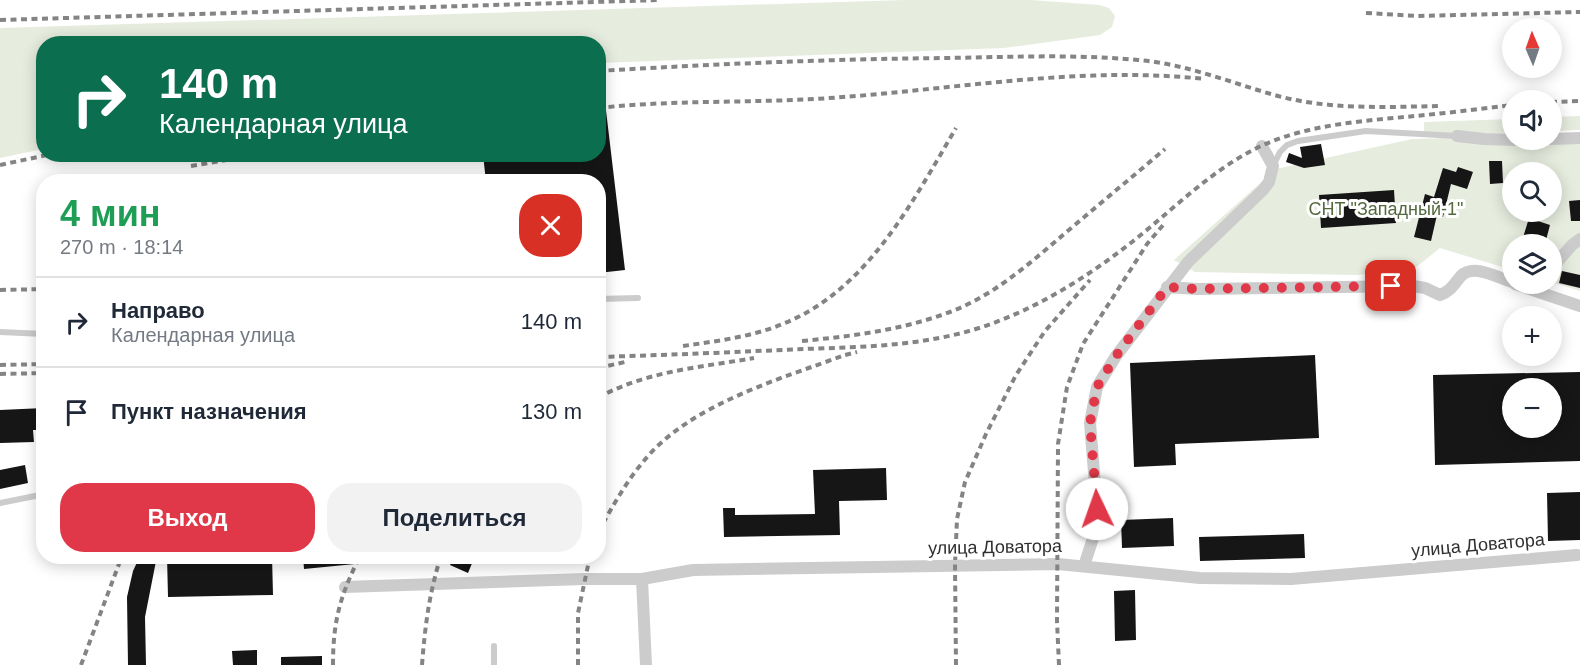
<!DOCTYPE html>
<html lang="ru">
<meta charset="utf-8">
<style>
body{margin:0;font-family:Arial,sans-serif;background:#f2f2f3;color:#1f2937;height:100vh;display:flex;flex-direction:column;font-size:22px;white-space:nowrap}
*{box-sizing:border-box;margin:0}
p{font-size:20px;color:#747a83}
.icon{flex:none;width:33px;height:33px;fill:none;stroke:currentColor;stroke-width:2;stroke-linecap:round;stroke-linejoin:round}
.map{position:relative;flex:1;overflow:hidden}
.side{position:absolute;left:36px;top:174px;width:570px;height:390px;display:flex;flex-direction:column;background:#fff;border-radius:24px;box-shadow:0 3px 15px #0003}
.side>*{flex:none}
.top-card{position:absolute;left:36px;top:36px;width:570px;height:126px;border-radius:24px;box-shadow:0 3px 15px #0003;background:#0b6e4f;color:#fff;overflow:hidden}
.needle{width:39px;rotate:358deg}
.controls{position:absolute;left:1502px;top:18px;display:grid;gap:12px}
.controls a{display:grid;place-items:center;width:60px;height:60px;border-radius:50%;background:#fff;box-shadow:0 3px 15px #0003;font-size:30px}
.pin{position:absolute;display:grid;place-items:center;width:51px;height:51px;color:#fff;margin:-26px;border-radius:12px;box-shadow:0 3px 9px #0006}
.me{position:absolute;width:66px;margin:-33px;rotate:357deg;stroke-linejoin:round;filter:drop-shadow(0 0 4px #0008)}
.turn{display:flex;align-items:center;gap:21px;height:126px;padding:0 24px;font-size:27px}
.turn .icon{width:78px;height:78px;stroke-width:2.5}
.turn b{display:block;font-size:42px;line-height:51px}
.round{display:grid;place-items:center;flex:none;width:63px;height:63px;border-radius:24px;background:#f2f2f3}
.headline{display:flex;align-items:center;justify-content:space-between;height:102px;padding:0 24px}
h1{font-size:36px;font-weight:800;line-height:45px;color:#1e9e55}
.action{display:flex;gap:12px;margin-top:auto;padding:12px 24px}
.action a{flex:1;height:69px;border-radius:24px;background:#e03848;color:#fff;font-size:24px;font-weight:800;line-height:69px;text-align:center}
.action a+a{background:#f2f2f3;color:#1f2937}
ul{padding:0;list-style:none}
li{display:flex;align-items:center;gap:18px;height:90px;padding:0 24px;border-top:2px solid #e0e1e3}
li div{flex:1}
li b{display:block;font-size:22px}
li em{font-style:normal}
.map>svg:first-child{display:block}
</style>
<div class="map">
<svg width="1580" height="665" viewBox="0 0 1580 665">
<rect width="100%" height="100%" fill="#fff"/>
<path fill="#e6ecde" fill-rule="evenodd" d="M 905,0 L 1031,0 L 1099,5 L 1109,8 L 1115,16 L 1112,27 L 1100,35 L 1004,48 L 599,63 L 598,44 L 44,44 L 43,149 L 0,158 L 0,28 Z
M 1580,116 L 1580,130 L 1551,131 L 1551,117 Z
M 1512,119 L 1512,133 L 1424,136 L 1424,122 Z
M 1580,135 L 1580,291 L 1551,282 L 1551,244 L 1512,244 L 1512,270 L 1440,248 L 1415,268 L 1357,275 L 1195,272 L 1174,260 L 1276,169 L 1412,139 L 1512,136 L 1512,140 L 1551,140 ZM 1512,172 L 1551,172 L 1551,212 L 1512,212 Z"/>
<path fill="#161616" fill-rule="evenodd" d="M 605,102 L 625,270 L 598,273 L 598,182 L 486,182 L 483,154 L 598,154 L 598,103 Z
M 1321,144 L 1325,165 L 1304,168 L 1286,162 L 1289,153 L 1302,158 L 1300,147 Z
M 1489,161 L 1502,161 L 1503,183 L 1490,184 Z
M 1458,167 L 1473,172 L 1467,189 L 1451,184 L 1443,217 L 1437,215 L 1431,241 L 1414,237 L 1425,194 L 1434,197 L 1443,168 L 1456,172 Z
M 1394,190 L 1396,223 L 1321,228 L 1319,195 Z
M 1580,200 L 1580,221 L 1571,221 L 1569,201 Z
M 1529,218 L 1550,225 L 1546,240 L 1544,239 L 1542,244 L 1521,244 Z
M 1562,271 L 1580,275 L 1580,288 L 1559,283 Z
M 1315,355 L 1319,438 L 1175,444 L 1176,465 L 1134,467 L 1130,363 Z
M 1580,372 L 1580,461 L 1435,465 L 1433,375 ZM 1512,388 L 1551,388 L 1551,428 L 1512,428 Z
M 44,408 L 44,430 L 33,430 L 34,442 L 0,443 L 0,410 Z
M 25,465 L 28,483 L 0,489 L 0,470 Z
M 886,468 L 887,500 L 839,501 L 840,535 L 724,537 L 723,508 L 735,508 L 735,515 L 815,514 L 813,470 Z
M 1580,492 L 1580,540 L 1548,541 L 1547,493 Z
M 1173,518 L 1174,546 L 1122,548 L 1121,520 Z
M 1304,534 L 1305,558 L 1200,561 L 1199,537 Z
M 140,556 L 157,556 L 145,617 L 146,665 L 128,665 L 127,597 L 133,571 Z
M 167,556 L 272,556 L 273,595 L 168,597 Z
M 303,556 L 365,556 L 365,563 L 304,569 Z
M 454,556 L 475,556 L 468,573 L 450,565 Z
M 1135,590 L 1136,640 L 1115,641 L 1114,591 Z
M 257,650 L 257,665 L 233,665 L 232,651 Z
M 322,656 L 322,665 L 281,665 L 281,657 Z"/>
<g fill="none" stroke-linecap="round" stroke-linejoin="round">
<path stroke="#ccc" stroke-width="6" d="M 1273,166 L 1280,152 L 1287,145 L 1298,141 L 1366,131 L 1457,136
M 598,299 L 638,298
M 0,332 L 44,334
M 0,503 L 40,495
M 494,646 L 494,665"/>
<path stroke="#ccc" stroke-width="12" d="M 1457,136 L 1484,139 L 1518,140
M 1551,139 L 1580,138
M 1551,269 L 1572,245 L 1580,239
M 1515,284 L 1580,306
M 1167,287 L 1197,289 L 1413,286 L 1425,288 L 1440,295 C 1451,291 1454,284 1461,276 C 1474,263 1498,278 1512,282
M 1084,566 L 1095,532 L 1097,509 L 1090,423 L 1097,387 L 1116,356 L 1188,262 L 1263,190 L 1269,182 L 1273,166 L 1262,146
M 642,579 L 646,665
M 345,587 L 584,579 L 642,579 L 693,570 L 1058,564 L 1200,578 L 1291,579 L 1577,555"/>
<path stroke="#848484" stroke-width="4" stroke-dasharray="6 4.5" stroke-linecap="butt" d="M 1366,13 L 1417,16 L 1580,12
M 0,20 L 660,0
M 598,71 C 715,64 831,59 947,58 C 1011,57 1074,54 1138,60 C 1187,64 1231,83 1278,96 C 1331,110 1386,107 1440,106
M 1551,102 L 1580,101
M 598,108 C 680,99 762,104 843,97 C 963,88 1084,66 1205,79
M 0,165 L 52,154
M 191,166 L 263,154
M 0,290 L 44,289
M 802,341 C 853,336 902,330 950,312 C 993,296 1029,264 1063,235 C 1097,206 1131,178 1165,149
M 683,346 C 717,341 752,337 785,323 C 868,289 913,201 956,128
M 598,357 C 667,355 736,352 804,349 C 863,347 922,346 979,328 C 1035,310 1086,278 1132,242 C 1174,209 1212,169 1261,146 C 1309,124 1364,121 1415,116 C 1447,113 1480,109 1512,105
M 0,365 L 44,364
M 598,368 L 625,362
M 0,374 L 44,373
M 598,398 C 645,371 703,367 754,358
M 598,532 C 612,508 625,483 643,462 C 688,405 780,379 845,355 L 857,352
M 81,665 L 122,556
M 333,665 C 333,621 340,596 360,556
M 422,665 C 425,627 429,593 441,556
M 578,665 L 578,613 L 590,556
M 956,665 L 955,565 L 957,519 L 965,482 L 986,434 L 1016,375 L 1045,331 L 1090,280
M 1059,665 L 1057,621 L 1058,444 L 1067,387 L 1083,344 L 1147,244 L 1164,224"/>
</g>
<g fill="none" stroke-linecap="round" stroke-linejoin="round">
<path stroke="#e03848" stroke-width="10" stroke-dasharray="0 18" d="M 1097,509 L 1090,423 L 1097,387 L 1116,356 L 1167,287 L 1197,289 L 1391,286"/>
</g>
<g text-anchor="middle" stroke-width="6" stroke-linejoin="round" paint-order="stroke">
<g font-size="18" fill="#546a3e" stroke="#fff">
<text x="1386" y="215">СНТ "Западный-1"</text>
</g>
<g font-size="18" fill="#2f2f2f" stroke="#fff">
<text transform="translate(1478 545) rotate(-5)" y="6">улица Доватора</text>
<text transform="translate(995 547) rotate(-1)" y="6">улица Доватора</text>
</g>
</g>
</svg>
<div class="controls">
<a><svg class="needle" viewBox="-14 -14 28 28"><path d="M0-13l5 13h-10z" fill="#e53935"/><path d="M0 13l5-13h-10z" fill="#747a83"/></svg></a>
<a><svg class="icon" aria-label="sound" viewBox="0 0 24 24"><path d="M4 9h4l5-4v14l-5-4H4zM17 9q2 3 0 6"/></svg></a>
<a><svg class="icon" aria-label="search" viewBox="0 0 24 24"><circle cx="10" cy="10" r="6"/><path d="M15 15l6 6"/></svg></a>
<a><svg class="icon" aria-label="layers" viewBox="0 0 24 24"><path d="M12 4l9 5-9 5-9-5zM3 14l9 5 9-5"/></svg></a>
<a>+</a>
<a>−</a>
</div>
<div class="pin" style="left:1391px;top:286px;background:#d93025"><svg class="icon" aria-label="arrive" viewBox="0 0 24 24"><path d="M6 21V4h12l-3 4 3 4H6"/></svg></div>
<svg class="me" style="left:1097px;top:509px" viewBox="-20 -20 40 40"><circle r="19" fill="#fff"/><path d="M0-13L10 11 0 6-10 11z" fill="#e03848"/></svg>
<div class="top-card">
<div class="turn"><svg class="icon" aria-label="right" viewBox="0 0 24 24"><path d="M7 20v-9h11M14 6l5 5-5 5"/></svg><div><b>140 m</b>Календарная улица</div></div>
</div>
<section class="side">
<div class="headline"><div><h1>4 мин</h1><p>270 m · 18:14</p></div><a class="round" style="background:#d93025;color:#fff"><svg class="icon" aria-label="close" viewBox="0 0 24 24"><path d="M6 6l12 12M18 6L6 18"/></svg></a></div>
<ul>
<li><svg class="icon" aria-label="right" viewBox="0 0 24 24"><path d="M7 20v-9h11M14 6l5 5-5 5"/></svg><div><b>Направо</b><p>Календарная улица</p></div><em>140 m</em></li>
<li><svg class="icon" aria-label="arrive" viewBox="0 0 24 24"><path d="M6 21V4h12l-3 4 3 4H6"/></svg><div><b>Пункт назначения</b></div><em>130 m</em></li>
</ul>
<div class="action"><a>Выход</a><a>Поделиться</a></div>
</section>
</div>
